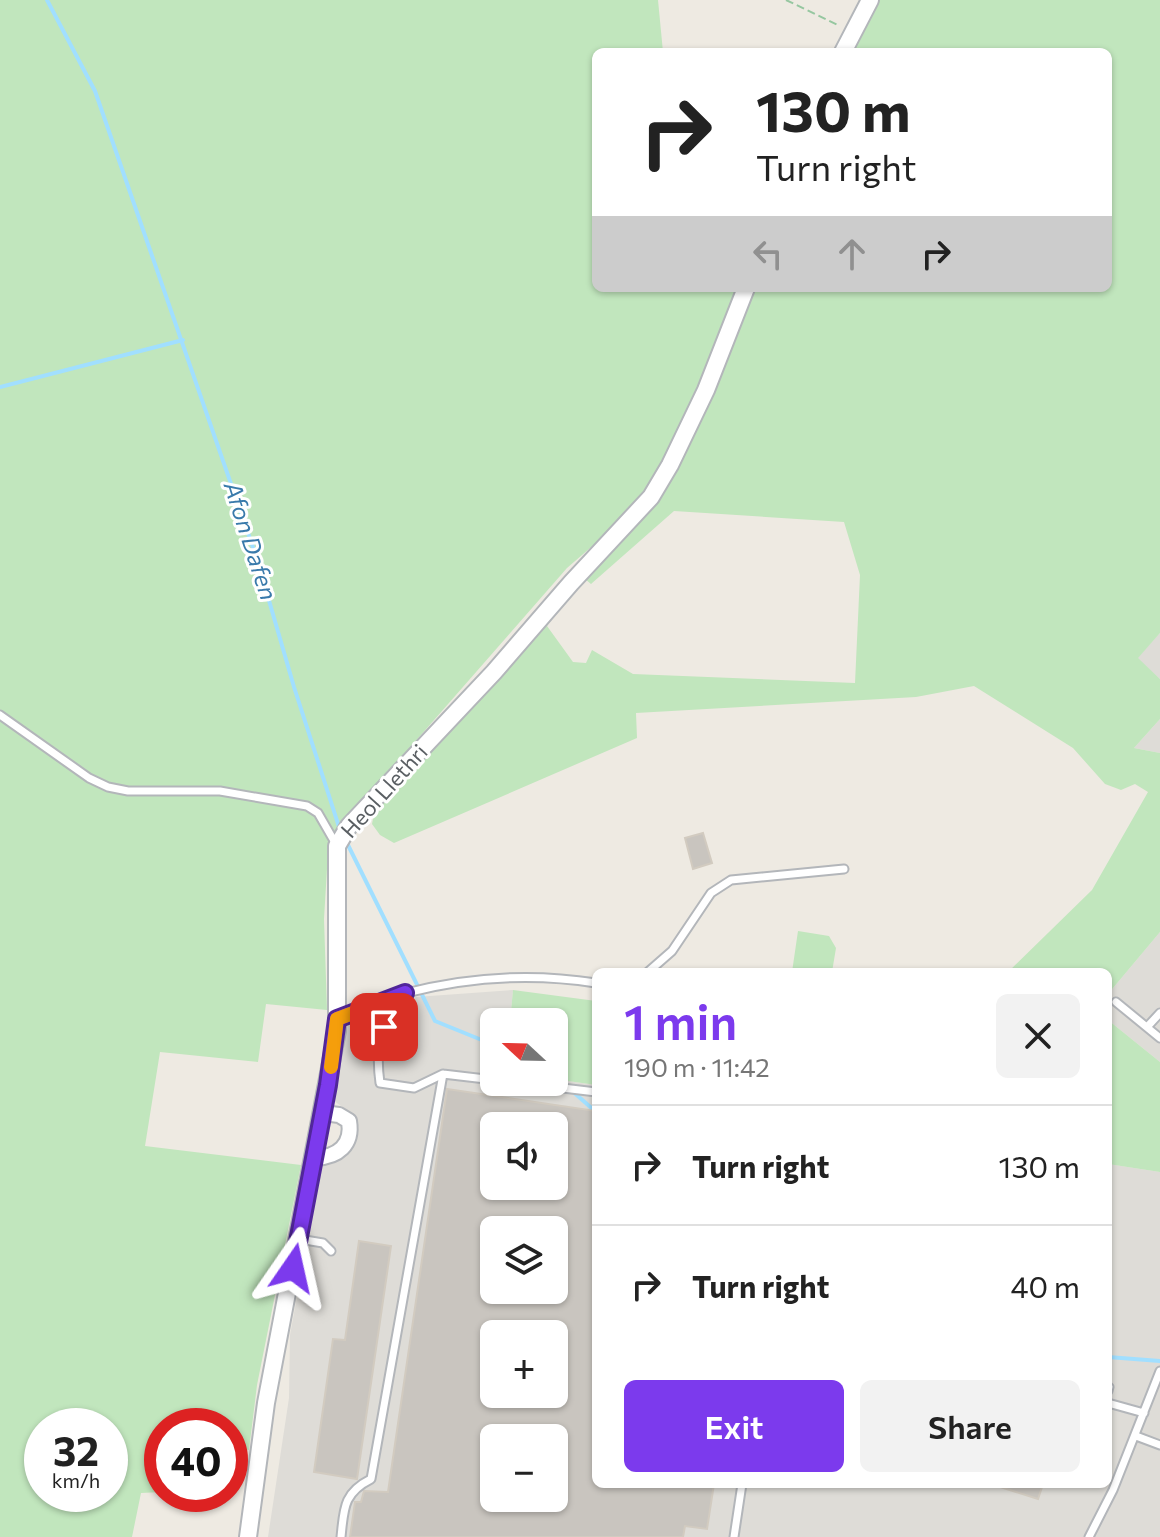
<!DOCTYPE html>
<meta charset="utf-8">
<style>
body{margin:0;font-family:Commissioner,sans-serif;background:#f2f2f2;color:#222;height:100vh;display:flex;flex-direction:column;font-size:30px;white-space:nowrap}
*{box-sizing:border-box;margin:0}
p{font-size:26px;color:#767676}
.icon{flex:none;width:44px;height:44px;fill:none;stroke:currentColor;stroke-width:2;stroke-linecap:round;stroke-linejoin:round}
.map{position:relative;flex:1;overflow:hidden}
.sheet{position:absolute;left:592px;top:968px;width:520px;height:520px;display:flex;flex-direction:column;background:#fff;border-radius:12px;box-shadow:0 2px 6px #0004}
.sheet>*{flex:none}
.top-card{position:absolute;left:592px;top:48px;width:520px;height:244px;border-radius:12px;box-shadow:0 2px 6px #0004;background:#fff;color:#222;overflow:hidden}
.needle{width:52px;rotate:292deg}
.controls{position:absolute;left:480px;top:1008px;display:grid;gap:16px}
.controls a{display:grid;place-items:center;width:88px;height:88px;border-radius:12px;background:#fff;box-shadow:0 2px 6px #0004;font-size:40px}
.speed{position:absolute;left:24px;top:1408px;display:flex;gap:16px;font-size:40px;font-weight:700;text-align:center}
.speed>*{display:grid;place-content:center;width:104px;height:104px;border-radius:50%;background:#fff;box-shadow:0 2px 6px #0004;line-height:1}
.speed small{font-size:20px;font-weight:400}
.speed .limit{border:12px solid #d22;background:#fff;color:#111}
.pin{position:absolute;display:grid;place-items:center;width:68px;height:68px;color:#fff;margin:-34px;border-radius:16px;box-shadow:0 4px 12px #0006}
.me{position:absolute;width:88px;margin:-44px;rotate:11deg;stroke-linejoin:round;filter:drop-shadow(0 0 6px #0008)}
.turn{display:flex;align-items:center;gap:28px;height:168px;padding:0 32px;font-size:36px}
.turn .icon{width:104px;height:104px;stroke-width:2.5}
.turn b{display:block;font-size:56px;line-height:68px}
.lanes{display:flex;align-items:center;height:76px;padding:0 32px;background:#0003;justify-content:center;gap:40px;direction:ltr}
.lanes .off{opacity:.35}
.round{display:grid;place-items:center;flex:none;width:84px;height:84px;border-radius:12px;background:#f2f2f2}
.summary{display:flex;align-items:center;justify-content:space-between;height:136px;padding:0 32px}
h1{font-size:48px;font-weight:600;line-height:60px;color:#7c3aed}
.cta{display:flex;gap:16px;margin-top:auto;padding:16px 32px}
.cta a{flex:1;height:92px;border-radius:12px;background:#7c3aed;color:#fff;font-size:32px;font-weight:600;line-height:92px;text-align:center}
.cta a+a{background:#f2f2f2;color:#222}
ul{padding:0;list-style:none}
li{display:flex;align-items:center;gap:24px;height:120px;padding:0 32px;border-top:2px solid #e0e0e0}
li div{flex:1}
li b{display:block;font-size:30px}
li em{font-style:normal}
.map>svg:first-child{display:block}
</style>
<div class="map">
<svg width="1160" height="1537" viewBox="0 0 1160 1537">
<rect width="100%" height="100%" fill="#eeeae2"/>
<path fill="#dedcd7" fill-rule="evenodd" d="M 1160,633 L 1160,679 L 1137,658 Z
M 1160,719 L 1160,753 L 1134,748 Z
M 1160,932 L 1160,1062 L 1108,1020 L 1108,994 Z
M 513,990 L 510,1022 L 494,1022 L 494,1082 L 554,1082 L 554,1079 L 596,1085 L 596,1484 L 1108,1484 L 1108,1164 L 1160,1172 L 1160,1537 L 268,1537 L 289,1398 L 290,1335 L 321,1164 L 341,1158 L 354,1146 L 357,1130 L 351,1113 L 334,1101 L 348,1022 L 416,997 ZM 494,1126 L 554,1126 L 554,1186 L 494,1186 ZM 494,1230 L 554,1230 L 554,1290 L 494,1290 ZM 494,1334 L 554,1334 L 554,1394 L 494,1394 ZM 494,1438 L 554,1438 L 554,1498 L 494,1498 Z"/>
<path fill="#c1e6bd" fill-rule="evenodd" d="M 0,0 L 658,0 L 663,52 L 596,52 L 596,288 L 740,288 L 668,460 L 647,490 L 612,529 L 567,568 L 343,824 L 328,852 L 324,919 L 327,1010 L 266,1004 L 258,1062 L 160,1052 L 145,1146 L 301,1165 L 257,1385 L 249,1450 L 230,1447 L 230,1426 L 162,1426 L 162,1492 L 141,1493 L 132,1537 L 0,1537 ZM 42,1426 L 110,1426 L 110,1494 L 42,1494 Z
M 873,0 L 1160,0 L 1160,633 L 1138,658 L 1160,679 L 1160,719 L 1134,748 L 1160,753 L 1160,932 L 1108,994 L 1108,972 L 1008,972 L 1092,890 L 1148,792 L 1135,784 L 1121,790 L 1105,784 L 1073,748 L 974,686 L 916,697 L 636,713 L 637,738 L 394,843 L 380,835 L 372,824 L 375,809 L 563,604 L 547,626 L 573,662 L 586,663 L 592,650 L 633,674 L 855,683 L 860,575 L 844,522 L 674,511 L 591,584 L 579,574 L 651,497 L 746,288 L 1108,288 L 1108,52 L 843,52 Z
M 798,931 L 829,936 L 836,948 L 832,972 L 792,972 Z
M 513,990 L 596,1001 L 596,1085 L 554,1079 L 554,1022 L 510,1022 Z
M 1108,1020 L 1160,1062 L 1160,1172 L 1108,1164 Z"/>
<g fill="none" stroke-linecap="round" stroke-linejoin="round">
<path stroke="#a1dfff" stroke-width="4" d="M 47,0 L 95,91 L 257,559 L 294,687 L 340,830
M 0,387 L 183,340
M 346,841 L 435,1021 L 494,1045
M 554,1075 L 596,1112
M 1108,1357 L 1160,1361"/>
</g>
<path fill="#c9c5bf" stroke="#d2cbc0" stroke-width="2" fill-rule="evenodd" d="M 703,833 L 712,863 L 693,869 L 685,838 Z
M 447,1089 L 596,1111 L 596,1484 L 714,1484 L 707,1529 L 685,1526 L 683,1537 L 350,1537 L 355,1502 L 361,1502 L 364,1491 L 388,1492 ZM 494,1126 L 554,1126 L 554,1186 L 494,1186 ZM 494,1230 L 554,1230 L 554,1290 L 494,1290 ZM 494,1334 L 554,1334 L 554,1394 L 494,1394 ZM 494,1438 L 554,1438 L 554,1498 L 494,1498 Z
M 359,1241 L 391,1246 L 357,1479 L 314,1472 L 333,1339 L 345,1340 Z
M 997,1484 L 1043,1484 L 1038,1499 L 997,1486 Z"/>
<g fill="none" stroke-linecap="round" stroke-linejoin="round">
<g stroke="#b3b6ba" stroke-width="11">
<path id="service" d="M 0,715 L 89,778 L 108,787 L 128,791 L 220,791 L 307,806 L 318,813 L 337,846
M 648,972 L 672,951 L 711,893 L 731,880 L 844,869
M 405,993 C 383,1029 374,1040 380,1083 L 414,1088 L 443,1074 L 494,1080
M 1116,1002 L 1160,1038
M 337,1019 C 360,1011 383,998 406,993 C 468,977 533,973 596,983
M 1147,1027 L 1160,1013
M 513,1082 L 596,1092
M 299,1239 L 323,1243 L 331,1251
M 1108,1391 L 1109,1387
M 1108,1403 L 1144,1413
M 1136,1436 L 1160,1445
M 341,1537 C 344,1509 343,1493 371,1479 L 443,1074
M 734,1537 L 742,1484
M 1089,1537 L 1113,1490 L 1160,1371"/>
</g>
<g stroke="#b3b6ba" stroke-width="18">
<path id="minor" d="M 315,1158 C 338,1157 353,1145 349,1121 L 339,1115 L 323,1113"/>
</g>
<g stroke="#b3b6ba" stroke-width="20">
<path id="tertiary" d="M 843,52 L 870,0
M 248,1537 L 266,1403 L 337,1031 L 337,846 L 349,826 L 494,672 L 571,583 L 651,497 L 670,465 L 706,390 L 746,288"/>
</g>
<path stroke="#96c7a0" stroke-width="2" stroke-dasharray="8 4" stroke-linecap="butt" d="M 786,0 L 840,26"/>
<use href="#service" stroke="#fff" stroke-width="7"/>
<use href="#minor" stroke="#fff" stroke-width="14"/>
<use href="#tertiary" stroke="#fff" stroke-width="16"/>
</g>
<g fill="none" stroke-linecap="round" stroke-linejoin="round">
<g stroke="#51269a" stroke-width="20">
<path id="route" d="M 293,1268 L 328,1085 L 337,1019 L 405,993 L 384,1027"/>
</g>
<use href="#route" stroke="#7c3aed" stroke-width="14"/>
<path stroke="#f59e0b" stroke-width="14" d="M 331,1067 L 337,1019 L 361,1010"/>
</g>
<g text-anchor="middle" stroke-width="6" stroke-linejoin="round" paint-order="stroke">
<g font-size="22" fill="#5a5f63" stroke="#fff">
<text transform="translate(384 791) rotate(-48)" y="8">Heol Llethri</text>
</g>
<g font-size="24" font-style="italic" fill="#397aab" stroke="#fff">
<text transform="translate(250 541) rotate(72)" y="8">Afon Dafen</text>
</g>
</g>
</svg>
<div class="controls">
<a><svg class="needle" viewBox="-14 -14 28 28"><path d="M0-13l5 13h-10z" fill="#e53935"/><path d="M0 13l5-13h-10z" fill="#767676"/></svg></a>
<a><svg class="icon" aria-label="sound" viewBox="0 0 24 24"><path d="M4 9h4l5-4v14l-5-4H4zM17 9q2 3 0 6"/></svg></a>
<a><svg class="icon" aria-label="layers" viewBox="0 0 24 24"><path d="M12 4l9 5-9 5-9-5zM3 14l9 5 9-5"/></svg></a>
<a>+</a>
<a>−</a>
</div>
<div class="speed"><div>32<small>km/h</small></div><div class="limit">40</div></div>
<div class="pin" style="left:384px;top:1027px;background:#d93025"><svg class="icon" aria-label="arrive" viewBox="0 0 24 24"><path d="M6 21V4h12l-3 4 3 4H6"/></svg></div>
<svg class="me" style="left:293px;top:1268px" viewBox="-20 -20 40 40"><path d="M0-17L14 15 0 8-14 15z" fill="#7c3aed" stroke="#fff" stroke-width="4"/></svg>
<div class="top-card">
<div class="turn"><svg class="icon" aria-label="right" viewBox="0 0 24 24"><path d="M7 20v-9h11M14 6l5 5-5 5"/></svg><div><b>130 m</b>Turn right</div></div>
<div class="lanes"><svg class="icon off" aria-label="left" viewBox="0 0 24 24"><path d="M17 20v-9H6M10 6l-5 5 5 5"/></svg><svg class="icon off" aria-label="ahead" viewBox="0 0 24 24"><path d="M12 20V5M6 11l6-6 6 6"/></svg><svg class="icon" aria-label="right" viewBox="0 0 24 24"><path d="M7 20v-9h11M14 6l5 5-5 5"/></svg></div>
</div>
<section class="sheet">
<div class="summary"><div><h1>1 min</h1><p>190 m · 11:42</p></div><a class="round"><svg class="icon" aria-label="close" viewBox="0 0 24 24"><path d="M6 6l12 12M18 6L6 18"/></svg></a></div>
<ul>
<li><svg class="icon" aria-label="right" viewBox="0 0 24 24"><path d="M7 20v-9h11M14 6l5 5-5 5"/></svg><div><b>Turn right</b></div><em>130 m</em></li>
<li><svg class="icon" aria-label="right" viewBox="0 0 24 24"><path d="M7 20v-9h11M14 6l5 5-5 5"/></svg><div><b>Turn right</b></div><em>40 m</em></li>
</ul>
<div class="cta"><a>Exit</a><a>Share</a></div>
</section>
</div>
